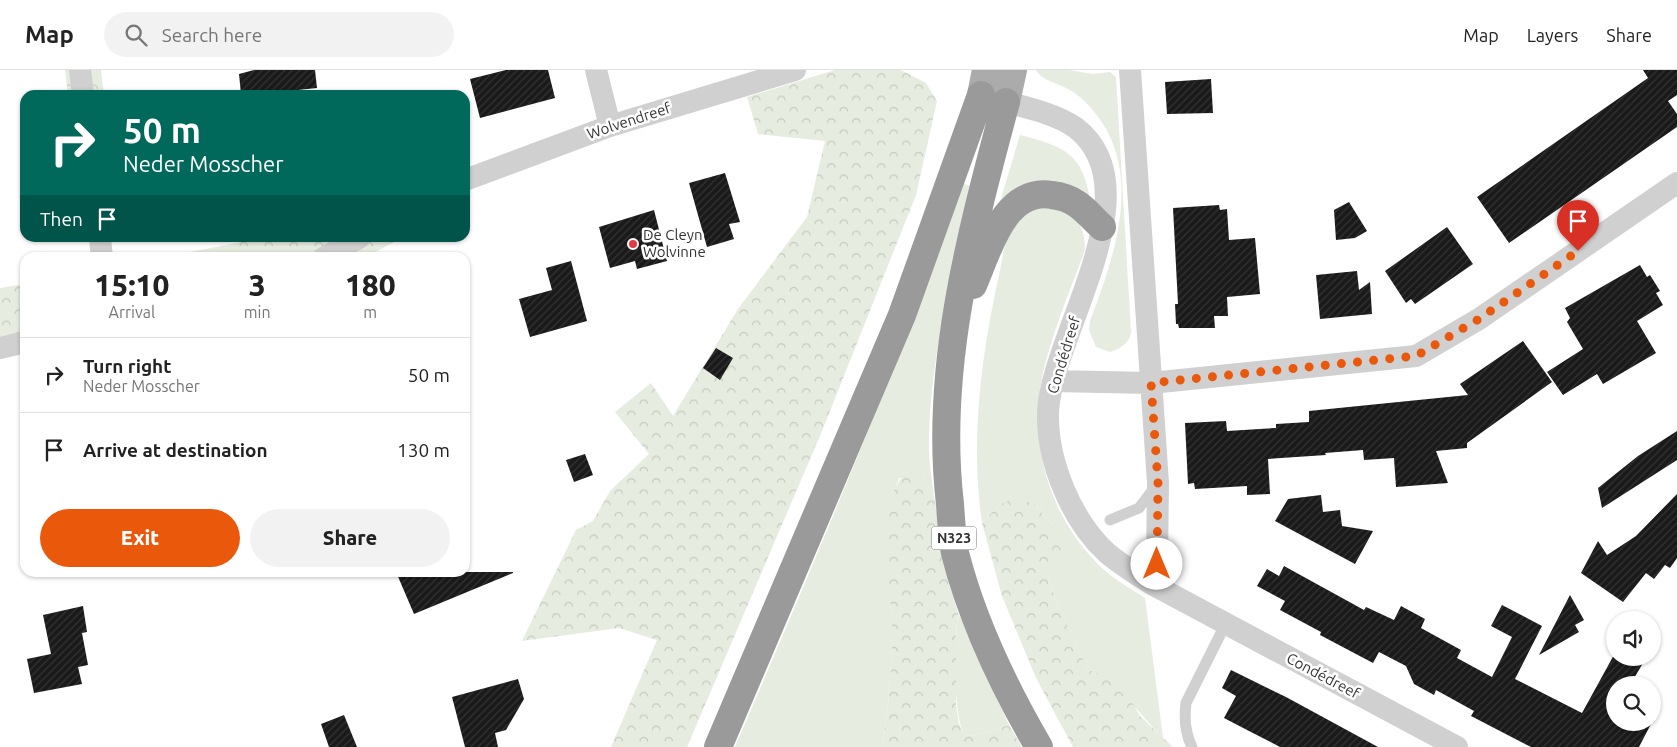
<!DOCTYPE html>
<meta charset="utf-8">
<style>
body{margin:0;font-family:Ubuntu,sans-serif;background:#f2f2f2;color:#222;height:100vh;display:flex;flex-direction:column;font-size:19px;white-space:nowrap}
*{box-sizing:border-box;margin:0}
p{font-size:16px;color:#767676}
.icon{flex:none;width:28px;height:28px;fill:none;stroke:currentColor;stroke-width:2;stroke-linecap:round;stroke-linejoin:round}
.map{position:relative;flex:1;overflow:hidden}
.side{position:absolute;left:20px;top:182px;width:450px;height:325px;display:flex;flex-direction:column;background:#fff;border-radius:15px;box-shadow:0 1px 4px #0004}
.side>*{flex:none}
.guide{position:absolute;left:20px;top:20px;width:450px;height:152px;border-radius:15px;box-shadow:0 1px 4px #0004;background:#00695c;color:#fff;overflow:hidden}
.tools{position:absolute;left:1606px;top:541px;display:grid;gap:10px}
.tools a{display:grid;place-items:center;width:55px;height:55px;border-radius:50%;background:#fff;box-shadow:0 1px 4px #0004;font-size:25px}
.pin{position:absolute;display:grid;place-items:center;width:42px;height:42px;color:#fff;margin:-51px -21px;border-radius:50% 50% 50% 0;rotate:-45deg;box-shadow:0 0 5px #0007}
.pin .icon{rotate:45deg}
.me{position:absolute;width:55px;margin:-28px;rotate:0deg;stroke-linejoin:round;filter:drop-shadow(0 0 4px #0008)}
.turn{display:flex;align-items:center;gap:18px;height:105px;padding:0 20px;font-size:22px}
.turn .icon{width:65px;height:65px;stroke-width:2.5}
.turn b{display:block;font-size:35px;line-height:42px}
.then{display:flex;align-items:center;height:48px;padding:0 20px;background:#0003;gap:10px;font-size:19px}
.eta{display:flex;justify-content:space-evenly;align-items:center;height:85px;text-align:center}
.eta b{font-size:30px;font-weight:800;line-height:35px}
.button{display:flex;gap:10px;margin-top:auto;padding:10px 20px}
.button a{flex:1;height:58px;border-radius:30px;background:#ea580c;color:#fff;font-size:20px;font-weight:800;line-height:58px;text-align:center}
.button a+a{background:#f2f2f2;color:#222}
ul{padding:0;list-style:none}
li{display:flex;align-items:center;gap:15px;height:75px;padding:0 20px;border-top:1px solid #e0e0e0}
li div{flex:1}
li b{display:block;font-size:19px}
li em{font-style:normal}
header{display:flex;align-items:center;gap:30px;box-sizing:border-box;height:70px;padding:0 25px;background:#fff;border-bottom:1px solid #e0e0e0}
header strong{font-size:24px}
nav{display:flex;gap:28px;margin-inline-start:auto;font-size:18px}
.search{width:350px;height:45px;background:#f2f2f2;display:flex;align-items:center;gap:12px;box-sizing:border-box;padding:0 18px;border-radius:28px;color:#767676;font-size:19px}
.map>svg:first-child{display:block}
</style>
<header>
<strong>Map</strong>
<div class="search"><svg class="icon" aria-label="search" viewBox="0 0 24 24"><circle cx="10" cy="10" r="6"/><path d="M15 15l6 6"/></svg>Search here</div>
<nav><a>Map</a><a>Layers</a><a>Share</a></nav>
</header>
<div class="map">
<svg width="1677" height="677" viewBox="0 0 1677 677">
<defs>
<pattern id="forest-crowns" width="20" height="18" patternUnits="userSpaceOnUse" patternTransform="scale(1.25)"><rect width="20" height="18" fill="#e6ecdf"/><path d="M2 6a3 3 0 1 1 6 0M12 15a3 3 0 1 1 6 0" fill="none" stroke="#c6cbc0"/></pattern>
<pattern id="building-hatch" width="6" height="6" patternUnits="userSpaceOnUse" patternTransform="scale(1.25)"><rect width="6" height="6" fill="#1a1a1a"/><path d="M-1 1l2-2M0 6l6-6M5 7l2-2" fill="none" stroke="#333"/></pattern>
</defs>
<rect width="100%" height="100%" fill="#fff"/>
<path fill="#e6ecdf" d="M 1036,0 L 1069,0 L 1093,4 L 1110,2 L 1116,7 L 1131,262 C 1130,273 1120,279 1110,282 L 1096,277 L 1089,260 L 1090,251 C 1116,183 1146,96 1089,36 C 1083,29 1076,23 1068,19 C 1058,13 1042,11 1036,0 Z
M 1020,65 C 1063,76 1083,83 1090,130 L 1000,132 Z
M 964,114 L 975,117 C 953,201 929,289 929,377 C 929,393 932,410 934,426 L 923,406 L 899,408 C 879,459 892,504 892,555 C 892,595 889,637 882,677 L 735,677 C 815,491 894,304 964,114 Z
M 1054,132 C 1077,150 1084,150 1085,180 C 1072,215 1057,251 1047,287 C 1025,364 1045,445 1104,500 C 1116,510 1131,519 1145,528 L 1163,668 C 1140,645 1119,612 1088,600 L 1054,526 L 1048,506 L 1063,477 L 1050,453 L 1036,435 L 1016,428 L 999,435 L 982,453 C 970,370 981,287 999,205 C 1004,183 1005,158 1022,142 C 1028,136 1046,135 1054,132 Z
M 958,543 L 1009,655 L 972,666 L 964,665 C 952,637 955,575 958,543 Z"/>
<path fill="url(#forest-crowns)" d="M 65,0 L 101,0 L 104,25 L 68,25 Z
M 835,0 L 901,0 L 926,13 L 937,31 L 916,125 L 822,361 L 687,677 L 611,677 L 657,570 L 619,558 L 522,571 L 576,460 L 593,451 L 610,421 L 649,384 L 615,342 L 651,313 L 673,346 L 738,239 L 807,147 L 825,71 L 758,64 L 747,27 Z
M 262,168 L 401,168 L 366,187 L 132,188 L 190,182 Z
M 25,214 L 25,282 L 0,287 L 0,218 Z
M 908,401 L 915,401 L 923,406 L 934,426 L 949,514 L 958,543 L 956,564 L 956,634 L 959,654 L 964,665 L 972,666 L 1009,655 L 1022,677 L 882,677 C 889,637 892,595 892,555 C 892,514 873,430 908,401 Z
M 1017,427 L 1036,435 L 1050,453 L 1064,477 L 1048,506 L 1054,526 L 1088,600 L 1119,610 L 1140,646 L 1173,677 L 1073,677 L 1036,608 L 1002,526 L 982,453 L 999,435 Z"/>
<path fill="url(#building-hatch)" d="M 254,0 L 315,0 L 317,18 L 288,21 L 288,25 L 241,24 L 239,4 Z
M 506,0 L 548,0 L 555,28 L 480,48 L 470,9 Z
M 1643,0 L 1677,0 L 1677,25 L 1668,31 L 1677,44 L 1677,57 L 1509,173 L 1477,127 L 1648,8 Z
M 1211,9 L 1213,43 L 1167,44 L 1165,12 Z
M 725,103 L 740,152 L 729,154 L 734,169 L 707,177 L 689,113 Z
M 1349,132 L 1367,161 L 1355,168 L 1336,170 L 1334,140 Z
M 1219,135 L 1220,140 L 1227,139 L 1229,170 L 1255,168 L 1260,224 L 1227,227 L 1228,246 L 1214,246 L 1215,258 L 1179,258 L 1178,254 L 1176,254 L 1175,234 L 1178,234 L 1173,138 Z
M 654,140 L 667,191 L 637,199 L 635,191 L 610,198 L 599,157 Z
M 1447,157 L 1473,194 L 1415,234 L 1411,229 L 1406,233 L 1385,201 Z
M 571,191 L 587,251 L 530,267 L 519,229 L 552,220 L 546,198 Z
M 1640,195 L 1647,207 L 1650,205 L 1660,221 L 1656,223 L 1663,235 L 1637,251 L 1656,283 L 1603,314 L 1597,304 L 1563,325 L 1547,302 L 1583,279 L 1567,252 L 1570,248 L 1565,238 Z
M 1357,201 L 1359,220 L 1370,212 L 1372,244 L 1320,249 L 1316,205 Z
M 1523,271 L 1552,312 L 1467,373 L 1467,378 L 1436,381 L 1448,413 L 1396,417 L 1394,388 L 1364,390 L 1363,380 L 1325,383 L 1326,385 L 1268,389 L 1270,424 L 1247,425 L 1247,416 L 1195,419 L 1194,413 L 1188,414 L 1185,353 L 1226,351 L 1227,361 L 1276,358 L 1276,354 L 1309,352 L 1309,341 L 1468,325 L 1460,314 Z
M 716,278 L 733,288 L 720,310 L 703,298 Z
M 1677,361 L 1677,390 L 1602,438 L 1598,418 L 1638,386 Z
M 585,384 L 593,405 L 574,412 L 566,390 Z
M 1677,424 L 1677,488 L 1670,498 L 1665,495 L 1654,509 L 1646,503 L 1623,532 L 1581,503 L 1598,471 L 1607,485 L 1636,466 Z
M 1321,425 L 1323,442 L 1340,440 L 1342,456 L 1373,461 L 1355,494 L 1275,451 L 1288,429 Z
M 1284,496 L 1364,540 L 1366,537 L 1394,550 L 1401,536 L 1425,549 L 1421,558 L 1461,580 L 1457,588 L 1492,607 L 1512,567 L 1491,556 L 1502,535 L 1542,556 L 1515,609 L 1582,643 L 1615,583 L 1615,588 L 1646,588 L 1630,615 L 1615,615 L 1614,652 L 1652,652 L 1639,677 L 1531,677 L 1471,646 L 1474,641 L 1436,620 L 1434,625 L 1414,614 L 1406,596 L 1379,582 L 1373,593 L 1320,565 L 1321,562 L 1280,540 L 1285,531 L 1257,516 L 1267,499 L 1279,506 Z
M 396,502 L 513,502 L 513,503 L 414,544 Z
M 1570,525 L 1584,550 L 1575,555 L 1579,562 L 1539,585 Z
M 83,536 L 87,562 L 82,563 L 88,595 L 78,597 L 82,614 L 34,623 L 27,589 L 51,584 L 43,545 Z
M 1231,600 L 1286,627 L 1378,677 L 1280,677 L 1249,661 L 1224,648 L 1236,626 L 1222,618 Z
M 518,609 L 524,629 L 506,660 L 495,663 L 498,677 L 465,677 L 452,627 Z
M 344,645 L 357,677 L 329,677 L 321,654 Z"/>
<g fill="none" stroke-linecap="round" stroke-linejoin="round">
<path stroke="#d0d0d0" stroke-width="11" d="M 1110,450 L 1139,438 L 1155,417
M 1192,677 C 1185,663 1184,649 1186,633 L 1226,553"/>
<path stroke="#d0d0d0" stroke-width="22" d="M 80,0 L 83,25
M 596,0 L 610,56
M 1130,0 L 1158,413 L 1157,494
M 990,28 C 1016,35 1054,42 1076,58 C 1156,120 1050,267 1048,343 C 1047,391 1071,450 1107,483 C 1120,494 1136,504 1150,513 L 1457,677
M 465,110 L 610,56 L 795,0
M 100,168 L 102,188
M 323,188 L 359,168
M 0,278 L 25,272
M 1054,311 L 1151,313 L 1416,286 L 1479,249 L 1677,113"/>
<path stroke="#ababab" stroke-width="28" d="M 981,25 L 986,0
M 1006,32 L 1013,0"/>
<path stroke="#9a9a9a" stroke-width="28" d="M 1006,32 C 971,163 934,298 950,434 C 951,450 952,467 955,483 C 972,550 1004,617 1039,677
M 973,215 C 988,181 1004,117 1052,125 C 1060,126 1070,129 1077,134 C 1086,140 1094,150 1102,157
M 718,677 L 902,245 L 981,25"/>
</g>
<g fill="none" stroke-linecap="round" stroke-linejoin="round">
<path stroke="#ea580c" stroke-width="9" stroke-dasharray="0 16.2" d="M 1157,494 L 1158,413 L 1151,313 L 1416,286 L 1479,249 L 1578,181"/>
</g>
<circle fill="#e63946" stroke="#fff" stroke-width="2" cx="633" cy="174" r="5"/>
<g text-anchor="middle" stroke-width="5" stroke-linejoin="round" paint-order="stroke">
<rect fill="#fff" stroke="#707070" stroke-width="1" x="931.5" y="456.5" width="45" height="23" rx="4"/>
<g font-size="14" font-weight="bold" fill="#333">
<text x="954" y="473">N323</text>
</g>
<g font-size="15" fill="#333" stroke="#fff">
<text transform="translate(629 51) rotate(-18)" y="5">Wolvendreef</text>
<text transform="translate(1064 285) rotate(-73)" y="5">Condédreef</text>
<text transform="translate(1323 606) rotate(28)" y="5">Condédreef</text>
</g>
<g font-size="15" fill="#333" stroke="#fff" text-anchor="start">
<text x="643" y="170">De Cleyn<tspan x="643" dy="17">Wolvinne</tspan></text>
</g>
</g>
</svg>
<div class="tools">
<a><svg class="icon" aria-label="sound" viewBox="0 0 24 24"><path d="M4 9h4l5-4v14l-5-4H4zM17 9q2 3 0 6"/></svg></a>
<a><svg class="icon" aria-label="search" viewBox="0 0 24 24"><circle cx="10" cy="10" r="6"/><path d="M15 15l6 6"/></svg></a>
</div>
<div class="pin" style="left:1578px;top:181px;background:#d93025"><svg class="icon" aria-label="arrive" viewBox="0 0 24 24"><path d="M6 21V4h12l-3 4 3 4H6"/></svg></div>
<svg class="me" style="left:1157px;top:494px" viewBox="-20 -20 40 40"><circle r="19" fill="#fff"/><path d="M0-13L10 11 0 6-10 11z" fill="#ea580c"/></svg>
<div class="guide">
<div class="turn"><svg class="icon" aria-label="right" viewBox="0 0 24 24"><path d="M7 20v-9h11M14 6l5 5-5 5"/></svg><div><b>50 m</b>Neder Mosscher</div></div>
<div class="then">Then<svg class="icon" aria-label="arrive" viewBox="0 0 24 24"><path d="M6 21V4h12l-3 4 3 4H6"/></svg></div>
</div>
<section class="side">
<div class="eta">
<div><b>15:10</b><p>Arrival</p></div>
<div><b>3</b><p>min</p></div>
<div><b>180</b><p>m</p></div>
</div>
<ul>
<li><svg class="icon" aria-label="right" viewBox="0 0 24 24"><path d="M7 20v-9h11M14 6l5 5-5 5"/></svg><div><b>Turn right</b><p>Neder Mosscher</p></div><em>50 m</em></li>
<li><svg class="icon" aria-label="arrive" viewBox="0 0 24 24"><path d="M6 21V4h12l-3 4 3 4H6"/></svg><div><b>Arrive at destination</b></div><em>130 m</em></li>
</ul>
<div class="button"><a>Exit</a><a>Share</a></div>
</section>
</div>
